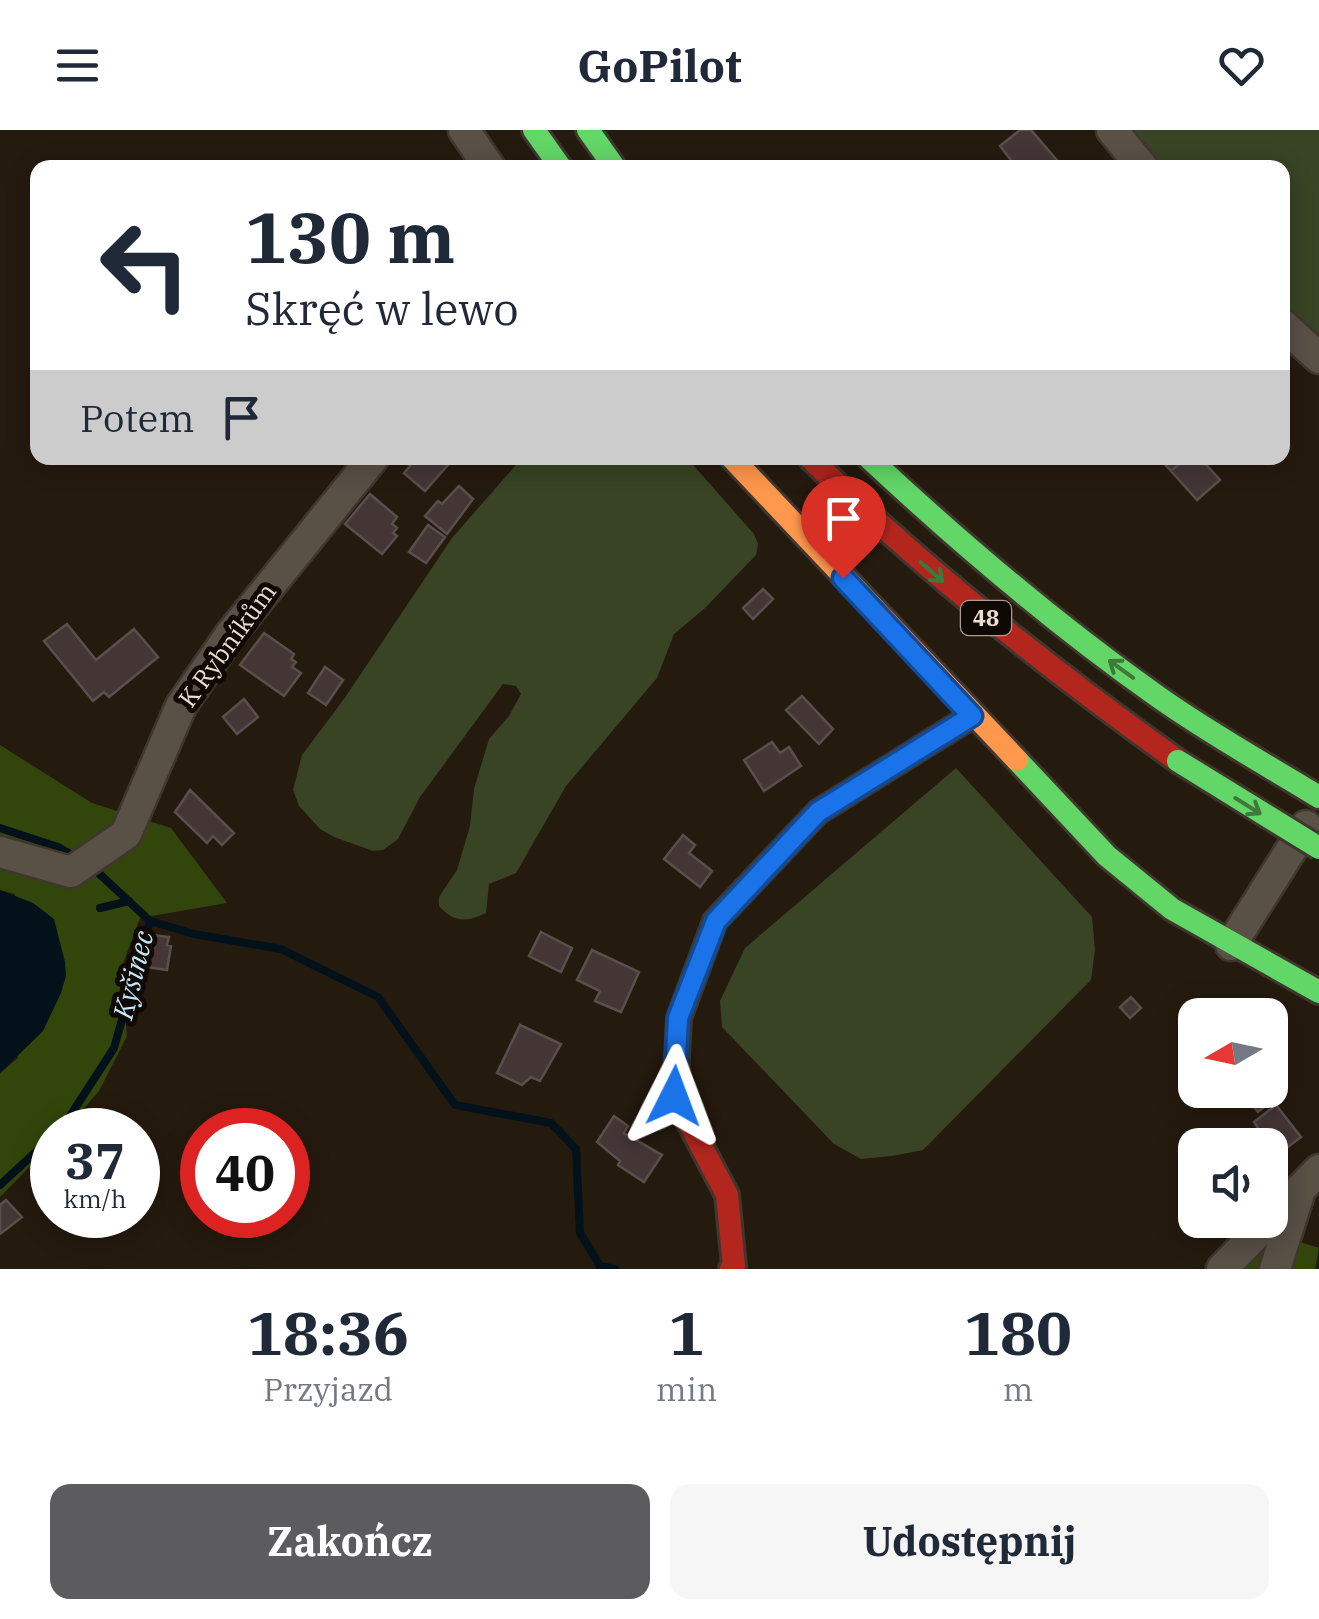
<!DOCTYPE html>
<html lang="pl">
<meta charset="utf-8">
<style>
body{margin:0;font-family:"IBM Plex Serif",serif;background:#f6f6f7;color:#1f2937;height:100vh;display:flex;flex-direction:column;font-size:38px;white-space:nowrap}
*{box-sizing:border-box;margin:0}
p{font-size:32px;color:#747a83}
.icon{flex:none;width:55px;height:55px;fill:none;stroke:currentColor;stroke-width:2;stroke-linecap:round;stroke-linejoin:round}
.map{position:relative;height:1139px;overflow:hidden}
.drawer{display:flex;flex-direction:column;background:#fff;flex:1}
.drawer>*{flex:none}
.guide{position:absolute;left:30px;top:30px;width:1260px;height:305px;border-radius:20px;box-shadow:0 5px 25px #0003;background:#fff;color:#1f2937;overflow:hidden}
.needle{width:65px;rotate:261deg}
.controls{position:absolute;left:1178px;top:868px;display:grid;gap:20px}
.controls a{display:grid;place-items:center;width:110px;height:110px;border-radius:20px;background:#fff;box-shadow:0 5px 25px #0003;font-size:50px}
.speed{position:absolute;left:30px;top:978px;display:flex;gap:20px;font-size:50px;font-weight:700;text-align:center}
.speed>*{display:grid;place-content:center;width:130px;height:130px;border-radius:50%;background:#fff;box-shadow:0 5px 25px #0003;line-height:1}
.speed small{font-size:25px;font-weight:400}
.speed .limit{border:15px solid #d22;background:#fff;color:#111}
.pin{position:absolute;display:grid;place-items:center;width:85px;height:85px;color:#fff;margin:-102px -42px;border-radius:50% 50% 50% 0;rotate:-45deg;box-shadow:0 0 10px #0007}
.pin .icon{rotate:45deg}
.me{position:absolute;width:110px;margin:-55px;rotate:3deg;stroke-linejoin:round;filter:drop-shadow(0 0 8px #0008)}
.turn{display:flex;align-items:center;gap:35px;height:210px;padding:0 50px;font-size:45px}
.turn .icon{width:130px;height:130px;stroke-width:2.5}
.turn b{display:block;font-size:70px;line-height:85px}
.then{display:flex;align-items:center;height:95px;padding:0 50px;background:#0003;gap:20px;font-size:38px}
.eta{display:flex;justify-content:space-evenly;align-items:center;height:170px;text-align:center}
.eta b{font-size:60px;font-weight:700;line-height:70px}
.cta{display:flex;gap:20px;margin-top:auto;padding:20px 50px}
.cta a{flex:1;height:115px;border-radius:20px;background:#5c5b5d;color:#fff;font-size:40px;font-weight:700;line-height:115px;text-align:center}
.cta a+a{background:#f6f6f7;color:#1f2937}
header{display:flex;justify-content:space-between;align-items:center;height:130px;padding:0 50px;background:#fff;font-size:45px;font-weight:700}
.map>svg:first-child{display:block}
</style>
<header><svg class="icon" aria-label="menu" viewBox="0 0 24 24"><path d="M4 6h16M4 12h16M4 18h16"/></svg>GoPilot<svg class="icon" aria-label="heart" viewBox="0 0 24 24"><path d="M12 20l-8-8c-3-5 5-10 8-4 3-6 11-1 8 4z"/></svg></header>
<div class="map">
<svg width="1319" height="1139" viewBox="0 0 1319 1139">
<rect width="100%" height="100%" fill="#251a0e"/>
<path fill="#384424" d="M 1128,0 L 1319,0 L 1319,211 L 1283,176 L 1282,38 L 1155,37 Z
M 522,328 L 687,328 L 754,404 L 758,414 L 756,425 L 705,478 L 674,504 L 657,548 L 566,656 L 516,743 L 489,754 L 486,783 C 467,792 454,793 439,776 L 439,767 L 457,740 L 470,696 L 474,659 L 489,609 L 509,586 L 521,564 L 516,556 L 503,554 L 420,667 L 398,709 L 383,720 L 373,721 L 334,707 L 320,699 L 299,676 L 293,660 L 302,625 L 344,569 L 452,408 Z
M 956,638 L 1092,787 L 1095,820 L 1091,850 L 923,1020 L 892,1026 L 861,1029 L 834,1014 L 722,897 L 720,871 L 745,818 Z"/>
<path fill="#32460b" d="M 0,615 L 92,673 L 171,698 L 227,773 L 140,788 L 121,839 L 127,906 L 99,961 L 65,1000 L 52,1000 L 52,1014 L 0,1067 L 0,943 L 18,928 L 15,764 L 0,760 Z
M 1276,1104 L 1319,1118 L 1315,1139 L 1245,1139 Z"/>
<path fill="#03111a" d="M 0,760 L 33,773 L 54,789 L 65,832 L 66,846 L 61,863 L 43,901 L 0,943 Z"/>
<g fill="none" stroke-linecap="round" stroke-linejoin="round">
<path stroke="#03111a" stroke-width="8" d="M 0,698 L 58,717 L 79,729
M 100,778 L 129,771
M 150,791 L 194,804 L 281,819 L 378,867 L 455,975 L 551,993 L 576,1019 L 580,1103 L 600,1136 L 615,1139
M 61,1000 L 114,918 L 150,791 L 91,736
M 0,1055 L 52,1007"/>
</g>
<path fill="#453636" stroke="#5a4f4d" stroke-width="2.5" d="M 1020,0 L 1031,0 L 1061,35 L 1017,38 L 1000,16 Z
M 401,328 L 454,328 L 425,361 L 404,343 L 410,336 Z
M 1159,328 L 1187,328 L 1171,341 Z
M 1187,328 L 1200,328 L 1220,350 L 1197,370 L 1171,341 Z
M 459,356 L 473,369 L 447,404 L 425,386 L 438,371 L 442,374 Z
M 370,364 L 397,387 L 392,394 L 397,398 L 393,403 L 397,406 L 382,424 L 345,394 Z
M 428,395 L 445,407 L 426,433 L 409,422 Z
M 763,459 L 773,469 L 753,489 L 743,478 Z
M 67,494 L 96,530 L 134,499 L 158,527 L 109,567 L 104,562 L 93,571 L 44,511 Z
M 264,503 L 294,524 L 291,529 L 296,532 L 292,537 L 301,543 L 284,566 L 240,535 Z
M 325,537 L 343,550 L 326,575 L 308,563 Z
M 802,566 L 833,599 L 819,614 L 786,580 Z
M 244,569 L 258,587 L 237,604 L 223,587 Z
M 772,612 L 780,623 L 789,617 L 801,636 L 764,661 L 744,630 Z
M 190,660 L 234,703 L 222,715 L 213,706 L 207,713 L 175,682 Z
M 683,705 L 695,715 L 689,723 L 712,741 L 700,757 L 664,729 Z
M 541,802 L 572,818 L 561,842 L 529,826 Z
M 153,805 L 169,807 L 167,815 L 171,816 L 167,840 L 147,837 Z
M 592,820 L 639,842 L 621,882 L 595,871 L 600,861 L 577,850 Z
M 1131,867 L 1141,878 L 1130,888 L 1120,877 Z
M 520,895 L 561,914 L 540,951 L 531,947 L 522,955 L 497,943 Z
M 1263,964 L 1270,972 L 1258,982 L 1251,973 Z
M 1276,975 L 1301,1007 L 1276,1026 L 1254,992 Z
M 614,986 L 628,996 L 624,1003 L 662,1025 L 644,1052 L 618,1035 L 620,1031 L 597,1012 Z
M 6,1070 L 22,1087 L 0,1104 L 0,1075 Z"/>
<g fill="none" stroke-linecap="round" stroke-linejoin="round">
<g stroke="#3f362e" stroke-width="35">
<path id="street" d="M 464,0 L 490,38
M 1112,0 L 1143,38
M 1282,194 L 1319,228
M 0,722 L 71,742 L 126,704 L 181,576 L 230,505 L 373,328
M 1231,815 L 1306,696
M 1222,1139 L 1319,1040
M 1275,1139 L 1298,1067"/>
</g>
<g stroke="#3f362e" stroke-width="28">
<path id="fast" d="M 534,0 L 561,38
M 588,0 L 615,38
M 869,328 C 960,413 1055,494 1157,566 C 1209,603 1265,634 1319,667
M 1017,630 L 1107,726 L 1172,779 L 1319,862"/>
</g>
<g stroke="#3f362e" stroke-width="28">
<path id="slow" d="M 732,328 L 1017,630"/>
</g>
<g stroke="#3f362e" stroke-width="28">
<path id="jam" d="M 810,328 C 924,440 1048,538 1178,631
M 731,1139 L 734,1136 L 727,1065 L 675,966 L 679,888 L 715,791 L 818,682 L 972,586"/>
</g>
<use href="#street" stroke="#595046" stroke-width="30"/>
<use href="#fast" stroke="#63d668" stroke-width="22"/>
<use href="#slow" stroke="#ff974d" stroke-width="22"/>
<use href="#jam" stroke="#b3261e" stroke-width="22"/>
<g stroke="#3f362e" stroke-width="28" stroke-linecap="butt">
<path id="fast-bridge" d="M 1178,631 L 1319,718"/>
</g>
<use href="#fast-bridge" stroke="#63d668" stroke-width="22"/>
</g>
<defs><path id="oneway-shaft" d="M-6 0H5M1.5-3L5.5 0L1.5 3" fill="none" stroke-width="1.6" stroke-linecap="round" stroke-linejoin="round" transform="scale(2.5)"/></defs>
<g stroke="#3e793a">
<use href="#oneway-shaft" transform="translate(932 442) rotate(41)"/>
<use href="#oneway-shaft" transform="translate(1121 539) rotate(-144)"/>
<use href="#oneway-shaft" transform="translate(1248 676) rotate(32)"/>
</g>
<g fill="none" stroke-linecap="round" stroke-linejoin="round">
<g stroke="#114b97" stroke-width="25">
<path id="route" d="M 674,966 L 678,888 L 716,791 L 818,682 L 972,586 L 843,448"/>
</g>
<use href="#route" stroke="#1a73e8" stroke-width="18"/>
</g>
<g text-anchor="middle" stroke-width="10" stroke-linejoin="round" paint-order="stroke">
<rect fill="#100802" stroke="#aa9e92" stroke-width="2.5" x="961" y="471" width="50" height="34" rx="8"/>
<g font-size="22" font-weight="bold" fill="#ecded0">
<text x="986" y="496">48</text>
</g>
<g font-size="25" fill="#ecded0" stroke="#100802">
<text transform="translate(227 515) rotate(-54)" y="9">K Rybníkům</text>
</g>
<g font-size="28" font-style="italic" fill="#c1e9fd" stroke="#100802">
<text transform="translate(133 845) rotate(-76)" y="10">Kyšinec</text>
</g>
</g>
</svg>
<div class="controls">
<a><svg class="needle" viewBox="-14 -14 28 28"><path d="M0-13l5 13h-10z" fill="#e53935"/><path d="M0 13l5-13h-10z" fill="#747a83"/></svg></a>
<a><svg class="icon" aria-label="sound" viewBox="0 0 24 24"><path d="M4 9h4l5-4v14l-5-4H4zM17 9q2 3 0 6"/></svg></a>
</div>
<div class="speed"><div>37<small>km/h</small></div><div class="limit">40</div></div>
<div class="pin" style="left:843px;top:448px;background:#d93025"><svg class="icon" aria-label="arrive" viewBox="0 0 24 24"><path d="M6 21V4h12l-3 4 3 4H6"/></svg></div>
<svg class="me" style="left:674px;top:966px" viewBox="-20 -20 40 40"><path d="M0-17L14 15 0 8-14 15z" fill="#1a73e8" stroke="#fff" stroke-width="4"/></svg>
<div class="guide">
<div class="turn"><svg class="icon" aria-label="left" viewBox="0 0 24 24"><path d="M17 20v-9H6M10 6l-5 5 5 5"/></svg><div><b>130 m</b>Skręć w lewo</div></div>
<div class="then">Potem<svg class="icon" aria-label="arrive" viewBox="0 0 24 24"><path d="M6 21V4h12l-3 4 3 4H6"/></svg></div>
</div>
</div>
<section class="drawer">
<div class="eta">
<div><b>18:36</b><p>Przyjazd</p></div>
<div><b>1</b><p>min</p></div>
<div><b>180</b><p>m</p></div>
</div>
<div class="cta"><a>Zakończ</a><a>Udostępnij</a></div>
</section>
